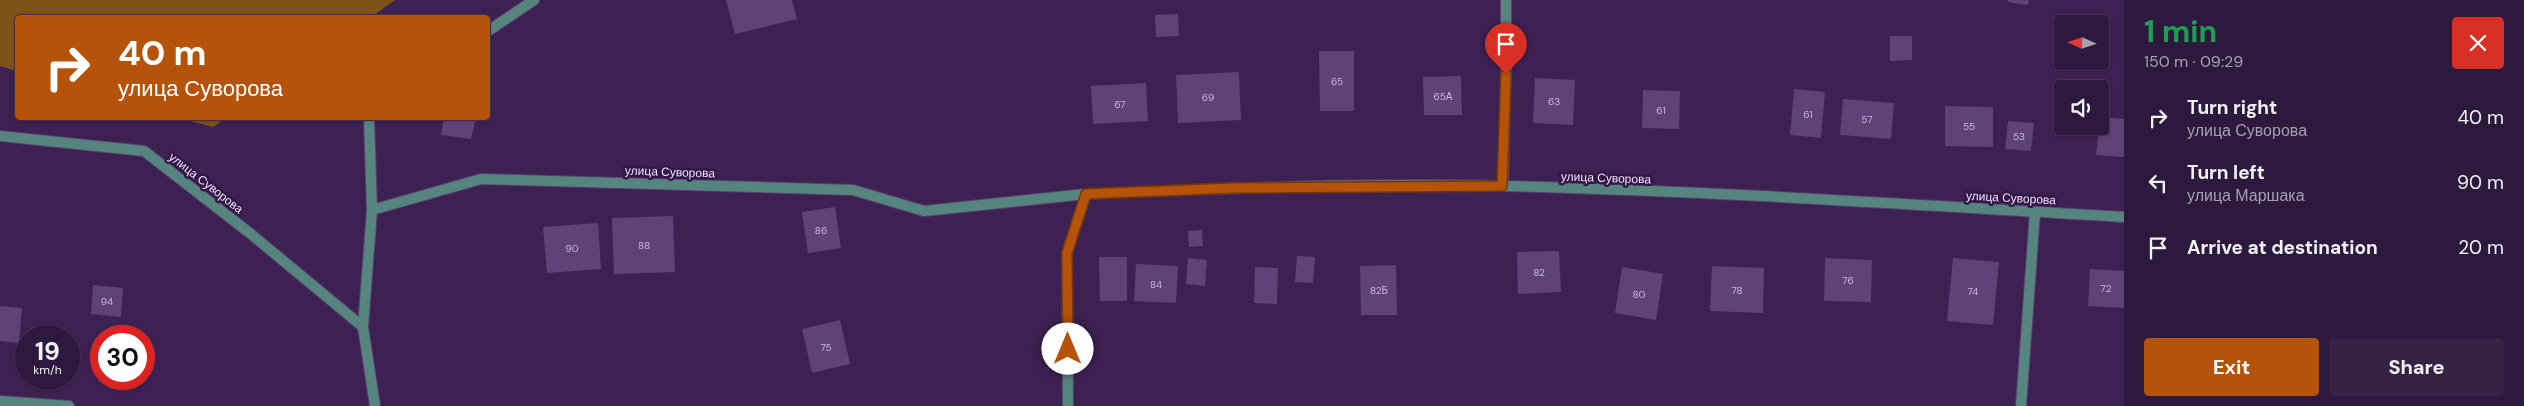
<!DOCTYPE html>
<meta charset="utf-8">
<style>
body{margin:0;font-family:"DM Sans",sans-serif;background:#362245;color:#f1f3f6;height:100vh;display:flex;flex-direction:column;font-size:19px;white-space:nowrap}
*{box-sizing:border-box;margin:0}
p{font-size:16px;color:#a7a0b0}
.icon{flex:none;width:28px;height:28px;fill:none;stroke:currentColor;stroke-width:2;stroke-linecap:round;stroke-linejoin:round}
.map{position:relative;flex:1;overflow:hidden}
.sheet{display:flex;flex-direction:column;background:#2e193e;width:400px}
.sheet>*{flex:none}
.banner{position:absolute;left:15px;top:15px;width:475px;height:105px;border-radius:5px;box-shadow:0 1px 4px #0004,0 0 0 1px #493858;background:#b45309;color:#fff;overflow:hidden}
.needle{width:32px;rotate:273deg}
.buttons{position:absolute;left:2054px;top:15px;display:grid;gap:10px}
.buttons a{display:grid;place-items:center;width:55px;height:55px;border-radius:5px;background:#2e193e;box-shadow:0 1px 4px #0004,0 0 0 1px #493858;font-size:25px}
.speed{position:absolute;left:15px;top:325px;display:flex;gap:10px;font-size:25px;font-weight:700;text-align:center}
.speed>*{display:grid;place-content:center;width:65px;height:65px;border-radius:50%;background:#2e193e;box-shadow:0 1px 4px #0004,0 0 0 1px #493858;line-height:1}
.speed small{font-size:12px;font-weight:400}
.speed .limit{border:8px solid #d22;background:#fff;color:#111}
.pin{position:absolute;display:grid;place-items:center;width:42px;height:42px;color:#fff;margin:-51px -21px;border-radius:50% 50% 50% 0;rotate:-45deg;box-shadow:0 0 5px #0007}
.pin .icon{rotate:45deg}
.me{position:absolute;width:55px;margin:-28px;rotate:0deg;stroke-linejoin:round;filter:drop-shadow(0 0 4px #0008)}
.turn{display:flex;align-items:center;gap:18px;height:105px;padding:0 20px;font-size:22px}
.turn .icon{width:65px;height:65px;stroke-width:2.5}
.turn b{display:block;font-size:35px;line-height:42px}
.round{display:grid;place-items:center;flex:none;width:52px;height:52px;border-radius:5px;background:#362245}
.summary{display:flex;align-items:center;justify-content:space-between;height:85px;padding:0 20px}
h1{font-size:30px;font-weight:700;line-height:38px;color:#1e9e55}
.button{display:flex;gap:10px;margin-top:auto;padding:10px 20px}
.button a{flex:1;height:58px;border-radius:5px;background:#b45309;color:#fff;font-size:20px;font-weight:700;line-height:58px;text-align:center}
.button a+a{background:#362245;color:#f1f3f6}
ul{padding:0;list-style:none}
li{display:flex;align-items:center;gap:15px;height:65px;padding:0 20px}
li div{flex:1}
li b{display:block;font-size:19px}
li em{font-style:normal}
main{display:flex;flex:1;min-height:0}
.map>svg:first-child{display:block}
</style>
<main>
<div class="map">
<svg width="2124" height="406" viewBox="0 0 2124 406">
<rect width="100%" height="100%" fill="#3d2153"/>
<path fill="#7f521a" d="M 0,0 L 395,0 L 370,18 L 18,18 L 17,71 L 0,66 Z
M 179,118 L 226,118 L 213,127 Z"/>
<path fill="#5f4277" d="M 726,0 L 792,0 L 797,19 L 735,34 Z
M 2008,0 L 2029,0 L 2028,5 L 2008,2 Z
M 1178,14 L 1179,36 L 1156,37 L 1155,15 Z
M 1890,36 L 1912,36 L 1912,60 L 1890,61 Z
M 1319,51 L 1354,51 L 1354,111 L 1320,111 Z
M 1239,72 L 1241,120 L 1178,123 L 1176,75 Z
M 1461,76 L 1462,115 L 1424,115 L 1423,77 Z
M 1535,78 L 1575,80 L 1573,125 L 1533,123 Z
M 1146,83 L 1148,121 L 1093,124 L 1091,86 Z
M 1794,89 L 1825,92 L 1821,138 L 1790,135 Z
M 1643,90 L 1680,91 L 1679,129 L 1642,128 Z
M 1843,99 L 1894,103 L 1891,139 L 1840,135 Z
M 1945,106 L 1993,107 L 1993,147 L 1945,146 Z
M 2100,117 L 2124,119 L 2124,157 L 2096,155 Z
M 444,118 L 476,118 L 471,139 L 441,135 Z
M 2008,121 L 2034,123 L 2031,151 L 2005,149 Z
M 835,207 L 841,248 L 808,253 L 802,212 Z
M 673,216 L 675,272 L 614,274 L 612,218 Z
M 598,223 L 601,269 L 547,273 L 543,227 Z
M 1202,230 L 1203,246 L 1189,247 L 1188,231 Z
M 1559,251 L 1561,292 L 1518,294 L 1517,252 Z
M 1297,256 L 1315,257 L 1313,283 L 1295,282 Z
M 1099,257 L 1127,257 L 1127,301 L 1100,301 Z
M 1188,258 L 1207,260 L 1205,286 L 1186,284 Z
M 1825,258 L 1872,260 L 1871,302 L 1824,301 Z
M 1953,258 L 1999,262 L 1993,325 L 1947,321 Z
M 1136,264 L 1178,266 L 1176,303 L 1134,301 Z
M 1396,265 L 1397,315 L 1361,315 L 1360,266 Z
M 1712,266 L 1764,268 L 1763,313 L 1710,311 Z
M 1255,267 L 1278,268 L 1277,304 L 1254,303 Z
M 1622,267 L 1663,274 L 1656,320 L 1615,313 Z
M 2090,269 L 2124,271 L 2124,308 L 2088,306 Z
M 93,285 L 123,288 L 121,317 L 91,314 Z
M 0,306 L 22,308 L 19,343 L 0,341 Z
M 840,320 L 850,364 L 812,373 L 802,329 Z"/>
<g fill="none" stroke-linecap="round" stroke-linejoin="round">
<g stroke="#59406e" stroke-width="12">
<path id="lane" d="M 488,31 L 534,0
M 369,118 L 372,210"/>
</g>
<g stroke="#59406e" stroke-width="12">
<path id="street" d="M 0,136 L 144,151 L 251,234 L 363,327
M 1503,186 L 1506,74 L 1506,0
M 0,401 L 69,406
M 375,406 L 363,327 L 372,210 L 481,179 L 853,190 L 924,211 L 1086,194
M 1068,406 L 1067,253 L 1086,194 C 1225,188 1365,183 1504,186 C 1711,191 1917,205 2124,217
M 2021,406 L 2035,212"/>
</g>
<use href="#lane" stroke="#568580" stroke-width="10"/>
<use href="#street" stroke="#568580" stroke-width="10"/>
</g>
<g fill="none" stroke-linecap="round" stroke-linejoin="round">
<g stroke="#753606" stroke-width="12">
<path id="route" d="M 1068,349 L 1067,253 L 1086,194 L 1234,188 L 1502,186 L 1506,74"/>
</g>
<use href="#route" stroke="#b45309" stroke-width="9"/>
</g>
<g text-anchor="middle" stroke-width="5" stroke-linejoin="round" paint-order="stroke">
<g font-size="10" fill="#cab9d9">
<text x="1337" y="85">65</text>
<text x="1443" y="100">65А</text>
<text x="1208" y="101">69</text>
<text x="1554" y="105">63</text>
<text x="1120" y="108">67</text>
<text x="1661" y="114">61</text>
<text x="1808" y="118">61</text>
<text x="1867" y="123">57</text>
<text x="1969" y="130">55</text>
<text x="2019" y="140">53</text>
<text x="821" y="234">86</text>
<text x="644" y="249">88</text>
<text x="572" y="252">90</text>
<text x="1539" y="276">82</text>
<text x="1848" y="284">76</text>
<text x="1156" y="288">84</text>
<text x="2106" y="292">72</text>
<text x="1379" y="294">82Б</text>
<text x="1737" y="294">78</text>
<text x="1973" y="295">74</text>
<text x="1639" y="298">80</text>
<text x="107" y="305">94</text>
<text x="826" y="351">75</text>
</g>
<g font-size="12" fill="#eee1fa" stroke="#331748">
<text transform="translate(670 172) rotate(2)" y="4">улица Суворова</text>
<text transform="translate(1606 178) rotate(2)" y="4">улица Суворова</text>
<text transform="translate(206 183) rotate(38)" y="4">улица Суворова</text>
<text transform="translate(2011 198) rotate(3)" y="4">улица Суворова</text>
</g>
</g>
</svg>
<div class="buttons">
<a><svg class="needle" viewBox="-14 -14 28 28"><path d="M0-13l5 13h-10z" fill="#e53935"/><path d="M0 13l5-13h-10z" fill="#a7a0b0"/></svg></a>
<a><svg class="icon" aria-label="sound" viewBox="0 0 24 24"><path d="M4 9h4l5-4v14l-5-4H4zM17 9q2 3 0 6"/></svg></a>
</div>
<div class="speed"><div>19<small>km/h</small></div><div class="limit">30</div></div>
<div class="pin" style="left:1506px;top:74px;background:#d93025"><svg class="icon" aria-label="arrive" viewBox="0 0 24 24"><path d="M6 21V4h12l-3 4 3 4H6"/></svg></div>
<svg class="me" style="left:1068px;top:349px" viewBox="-20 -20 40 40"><circle r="19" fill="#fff"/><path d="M0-13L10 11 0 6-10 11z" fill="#b45309"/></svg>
<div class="banner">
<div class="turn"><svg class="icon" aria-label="right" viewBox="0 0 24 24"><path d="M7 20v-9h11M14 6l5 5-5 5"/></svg><div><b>40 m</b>улица Суворова</div></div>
</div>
</div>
<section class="sheet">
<div class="summary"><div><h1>1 min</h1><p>150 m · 09:29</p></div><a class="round" style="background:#d93025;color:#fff"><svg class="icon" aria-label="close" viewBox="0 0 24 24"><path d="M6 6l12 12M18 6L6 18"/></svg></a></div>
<ul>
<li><svg class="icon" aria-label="right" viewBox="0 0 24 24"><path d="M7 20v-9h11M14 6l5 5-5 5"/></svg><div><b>Turn right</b><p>улица Суворова</p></div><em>40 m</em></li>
<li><svg class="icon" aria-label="left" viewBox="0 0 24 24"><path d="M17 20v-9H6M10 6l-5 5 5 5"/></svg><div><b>Turn left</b><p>улица Маршака</p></div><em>90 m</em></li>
<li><svg class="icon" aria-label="arrive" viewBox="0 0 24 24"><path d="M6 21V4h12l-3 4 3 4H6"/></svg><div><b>Arrive at destination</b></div><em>20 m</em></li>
</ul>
<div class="button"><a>Exit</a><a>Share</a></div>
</section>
</main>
